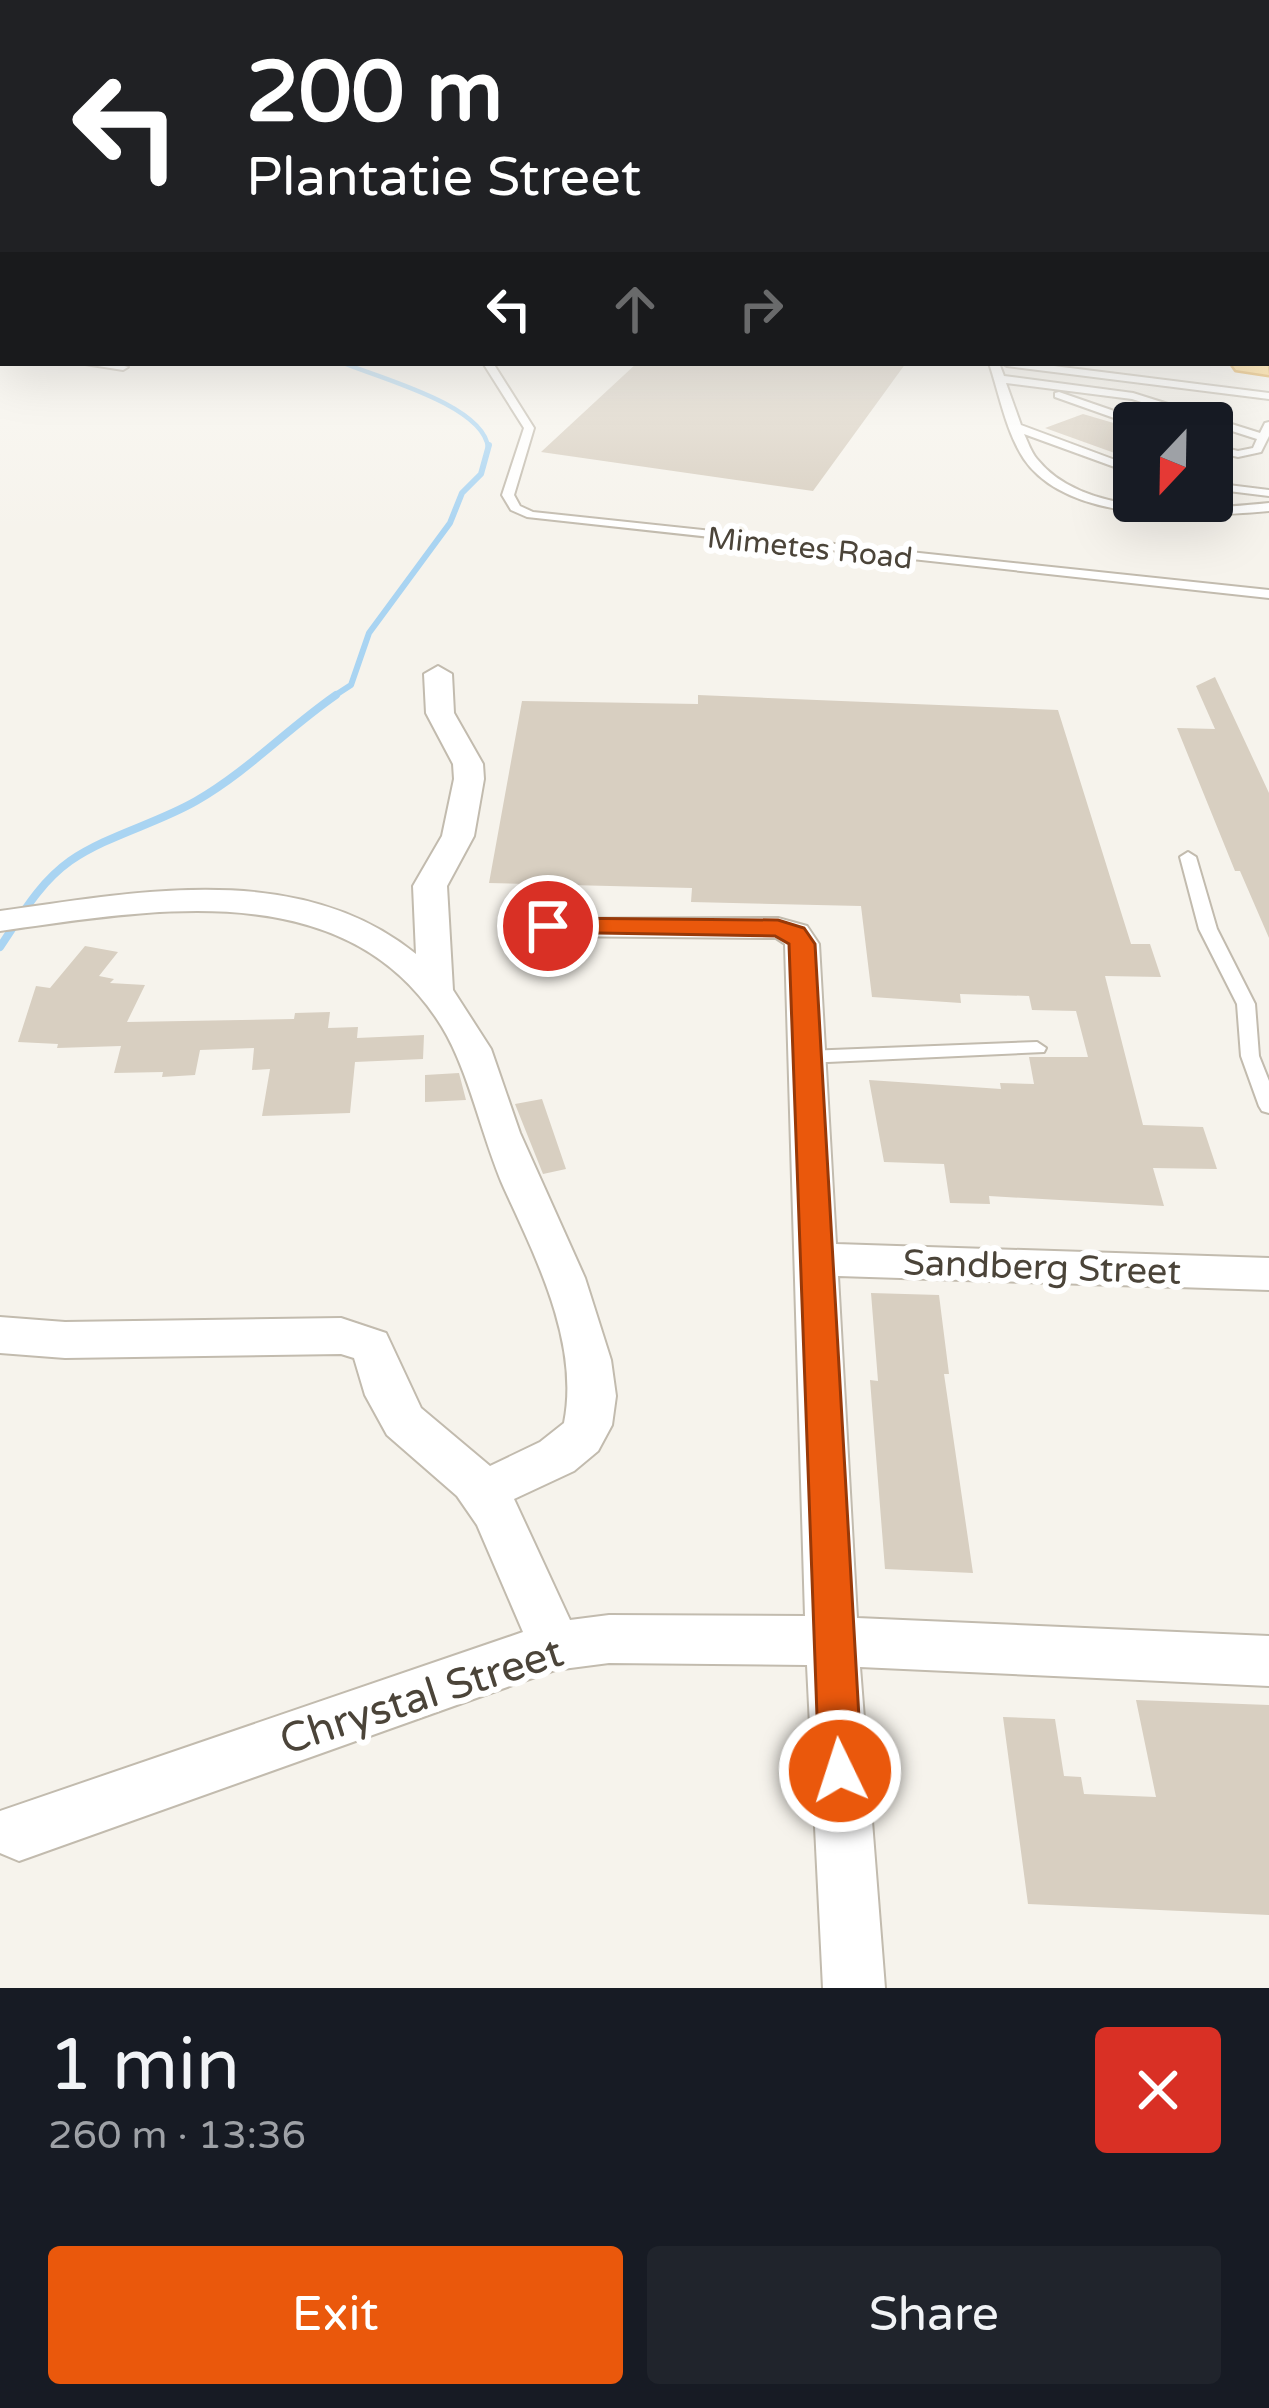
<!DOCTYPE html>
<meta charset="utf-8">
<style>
body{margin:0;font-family:"Varela Round",sans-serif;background:#20242c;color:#f1f3f6;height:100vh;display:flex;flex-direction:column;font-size:45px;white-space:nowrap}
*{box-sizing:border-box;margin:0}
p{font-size:39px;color:#9ea1a6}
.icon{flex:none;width:66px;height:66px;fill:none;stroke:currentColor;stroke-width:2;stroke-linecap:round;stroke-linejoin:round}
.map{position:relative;height:1988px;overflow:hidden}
.panel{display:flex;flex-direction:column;background:#171b24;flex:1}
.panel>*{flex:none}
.hud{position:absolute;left:0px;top:0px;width:1269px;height:366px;box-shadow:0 12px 48px #0002;background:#202124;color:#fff;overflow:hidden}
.needle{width:78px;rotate:202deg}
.fabs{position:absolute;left:1113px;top:402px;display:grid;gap:24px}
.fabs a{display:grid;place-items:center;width:120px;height:120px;border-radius:12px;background:#171b24;box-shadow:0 12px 48px #0002;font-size:60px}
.pin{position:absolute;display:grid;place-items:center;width:102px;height:102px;color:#fff;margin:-51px;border:6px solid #fff;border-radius:50%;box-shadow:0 3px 12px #0007}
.me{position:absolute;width:132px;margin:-66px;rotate:356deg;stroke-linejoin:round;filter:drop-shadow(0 0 9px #0008)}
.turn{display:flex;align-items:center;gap:42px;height:252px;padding:0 48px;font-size:54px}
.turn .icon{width:156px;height:156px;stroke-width:2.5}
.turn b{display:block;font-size:84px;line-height:102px}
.lanes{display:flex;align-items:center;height:114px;padding:0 48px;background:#0003;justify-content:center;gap:60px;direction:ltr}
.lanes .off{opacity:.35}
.round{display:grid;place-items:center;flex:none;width:126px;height:126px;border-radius:12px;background:#20242c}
.head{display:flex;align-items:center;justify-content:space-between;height:204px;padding:0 48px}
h1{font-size:72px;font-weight:600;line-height:90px}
.button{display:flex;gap:24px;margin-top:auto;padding:24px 48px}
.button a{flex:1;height:138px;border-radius:12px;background:#ea580c;color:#fff;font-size:48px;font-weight:600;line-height:138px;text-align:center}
.button a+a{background:#20242c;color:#f1f3f6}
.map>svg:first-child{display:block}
</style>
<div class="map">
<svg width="1269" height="1988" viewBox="0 0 1269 1988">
<rect width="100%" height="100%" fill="#f6f3ec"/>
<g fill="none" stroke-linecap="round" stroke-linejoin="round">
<path stroke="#a9d4f2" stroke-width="4.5" d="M 343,363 C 380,378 485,406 488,448"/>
<path stroke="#a9d4f2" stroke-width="6" d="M 331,698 L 351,685 L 369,633 L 450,523 L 462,493 L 481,474 L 489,445"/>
<path stroke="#a9d4f2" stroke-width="8" d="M 0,947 C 21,916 39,883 70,861 C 108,835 156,824 196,801 C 248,771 287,729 336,695"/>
</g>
<path fill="#d8cfc1" d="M 637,363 L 906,363 L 813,491 L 541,452 Z
M 1083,414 L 1134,429 L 1134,460 L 1045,428 Z
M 1215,677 L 1269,793 L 1269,938 L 1240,871 L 1235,871 L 1177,728 L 1215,729 L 1196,686 Z
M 698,695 L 1058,710 L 1131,944 L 1150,944 L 1161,977 L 1105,976 L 1143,1125 L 1203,1127 L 1217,1169 L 1153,1168 L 1164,1206 L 989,1196 L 990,1204 L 950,1203 L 944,1164 L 884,1162 L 869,1080 L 1001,1089 L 1000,1083 L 1034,1084 L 1029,1057 L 1088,1057 L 1076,1011 L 1032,1010 L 1029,996 L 960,994 L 961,1003 L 872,997 L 861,906 L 691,902 L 692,888 L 489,883 L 522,701 L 698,704 Z
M 85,946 L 118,952 L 99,976 L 114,979 L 110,983 L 145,985 L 127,1022 L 294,1019 L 295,1013 L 330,1012 L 328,1028 L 358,1027 L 357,1038 L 424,1035 L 423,1059 L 355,1062 L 350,1113 L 262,1116 L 270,1069 L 252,1070 L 254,1048 L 200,1050 L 195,1075 L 162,1077 L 163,1072 L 114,1073 L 121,1046 L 57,1048 L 58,1044 L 18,1042 L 36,986 L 50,988 Z
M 459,1073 L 466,1100 L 425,1102 L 425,1075 Z
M 542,1099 L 566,1169 L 543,1174 L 515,1104 Z
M 871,1293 L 939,1295 L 949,1374 L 944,1374 L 973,1573 L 885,1569 L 870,1380 L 878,1381 Z
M 1136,1700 L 1269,1705 L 1269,1915 L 1028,1904 L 1003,1717 L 1055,1719 L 1064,1776 L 1081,1777 L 1084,1794 L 1156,1797 Z"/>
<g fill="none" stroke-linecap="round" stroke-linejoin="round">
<g stroke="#c2bbae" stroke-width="4">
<path id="lane" d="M 0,354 L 3,354 L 3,360 L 0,360 Z
M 79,363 L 113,363 L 128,367 L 123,370 Z
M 483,363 L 493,363 L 534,428 L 514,495 L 520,506 L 533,512 L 1269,590 L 1269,598 L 527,517 L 511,510 L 502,495 L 524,428 Z
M 989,363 L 999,363 L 1004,376 L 1133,393 L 1260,433 L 1265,423 L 1269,422 L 1269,436 L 1261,452 L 1238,457 L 1212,451 L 1212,445 L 1238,451 L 1253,448 L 1257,439 L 1132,399 L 1006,383 L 1021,425 L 1134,467 L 1134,474 L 1024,434 C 1028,442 1031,452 1037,459 C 1085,519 1200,510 1269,503 L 1269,511 C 1200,517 1069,525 1024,459 C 1006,432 999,393 989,363 Z
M 1002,363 L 1030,363 L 1269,393 L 1269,399 L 1007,366 Z
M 1059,392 L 1143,421 L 1144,423 L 1134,425 L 1055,397 L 1055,393 Z
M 1212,483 L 1269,490 L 1269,496 L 1212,489 Z
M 1188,852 L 1196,857 L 1217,929 L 1255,1004 L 1259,1056 L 1269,1081 L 1269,1113 L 1262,1111 L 1259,1106 L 1241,1056 L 1237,1004 L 1199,929 L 1180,857 Z
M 1037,1042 L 1046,1048 L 1044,1052 L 806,1063 L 797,1057 L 806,1051 Z"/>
</g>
<g stroke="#c2bbae" stroke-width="4">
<path id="street" d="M 438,666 L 452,674 L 454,713 L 483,764 L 484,779 L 474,836 L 447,886 L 453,990 L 491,1049 L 520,1133 L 585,1278 L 611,1360 L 616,1396 L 612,1425 L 598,1451 L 574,1471 L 514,1499 L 570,1620 L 609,1615 L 805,1616 L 785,944 L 776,938 L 548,936 L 536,933 L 531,926 L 536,919 L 778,918 L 807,926 L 819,944 L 836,1244 L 1269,1258 L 1269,1290 L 838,1276 L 857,1618 L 1269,1636 L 1269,1686 L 860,1667 L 885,1988 L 823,1988 L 807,1665 L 609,1663 L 555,1670 L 19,1861 L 0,1853 L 0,1811 L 523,1632 L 477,1525 L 457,1496 L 387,1435 L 365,1395 L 354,1358 L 341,1354 L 65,1358 L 0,1353 L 0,1317 L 65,1322 L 341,1318 L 386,1333 L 421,1408 L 490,1466 L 540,1442 L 564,1423 C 580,1344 536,1258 504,1188 C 482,1138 469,1071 442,1027 C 347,872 151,910 0,931 L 0,911 C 136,892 299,859 416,954 L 413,886 L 442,836 L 454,779 L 453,764 L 426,713 L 424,674 Z"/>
</g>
<g stroke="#e0a43c" stroke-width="5">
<path id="highway" d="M 1266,354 L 1269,375 L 1236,370 L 1231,363 L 1266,363 Z"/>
</g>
<use href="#lane" fill="#fff" fill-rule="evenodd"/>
<use href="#street" fill="#fff" fill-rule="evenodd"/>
<use href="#highway" fill="#ffcf6e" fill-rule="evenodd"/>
</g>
<linearGradient id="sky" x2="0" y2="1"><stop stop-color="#8fc1ec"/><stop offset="0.48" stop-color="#fbfaf6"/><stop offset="1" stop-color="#fbfaf6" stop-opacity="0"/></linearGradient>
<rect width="1269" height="533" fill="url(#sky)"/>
<path fill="#ea580c" stroke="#983908" stroke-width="3" d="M 548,918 L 778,920 L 804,928 L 815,944 L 862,1771 L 855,1786 L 840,1792 L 825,1786 L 819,1771 L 789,944 L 775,936 L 539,932 L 539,921 Z"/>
<g text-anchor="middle" stroke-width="12" stroke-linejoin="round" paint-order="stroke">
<g font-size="30" fill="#4b4439" stroke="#fff">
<text transform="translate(810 548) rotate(6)" y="10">Mimetes Road</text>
</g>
<g font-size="36" fill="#4b4439" stroke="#fff">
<text transform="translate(1042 1266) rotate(2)" y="13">Sandberg Street</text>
</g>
<g font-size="42" fill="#4b4439" stroke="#fff">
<text transform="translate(421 1695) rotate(-18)" y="15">Chrystal Street</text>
</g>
</g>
</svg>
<div class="fabs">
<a><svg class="needle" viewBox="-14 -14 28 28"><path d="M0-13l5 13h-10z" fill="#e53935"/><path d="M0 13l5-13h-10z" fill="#9ea1a6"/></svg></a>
</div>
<div class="pin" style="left:548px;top:926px;background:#d93025"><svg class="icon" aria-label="arrive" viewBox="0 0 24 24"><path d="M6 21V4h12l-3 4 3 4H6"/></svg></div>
<svg class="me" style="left:840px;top:1771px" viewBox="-20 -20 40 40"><circle r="17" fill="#ea580c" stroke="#fff" stroke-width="3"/><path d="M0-11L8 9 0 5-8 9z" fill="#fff"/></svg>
<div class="hud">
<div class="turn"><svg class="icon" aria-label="left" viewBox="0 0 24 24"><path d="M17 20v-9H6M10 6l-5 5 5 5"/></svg><div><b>200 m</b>Plantatie Street</div></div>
<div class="lanes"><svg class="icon" aria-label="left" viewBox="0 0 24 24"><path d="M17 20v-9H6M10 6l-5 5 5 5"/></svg><svg class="icon off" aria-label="ahead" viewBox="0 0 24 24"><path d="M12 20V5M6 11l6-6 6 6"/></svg><svg class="icon off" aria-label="right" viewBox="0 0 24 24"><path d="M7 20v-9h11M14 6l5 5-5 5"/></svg></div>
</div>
</div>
<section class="panel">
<div class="head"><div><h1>1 min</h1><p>260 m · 13:36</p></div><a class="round" style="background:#d93025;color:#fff"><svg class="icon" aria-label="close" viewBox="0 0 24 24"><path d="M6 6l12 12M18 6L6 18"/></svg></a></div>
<div class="button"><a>Exit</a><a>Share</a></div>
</section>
